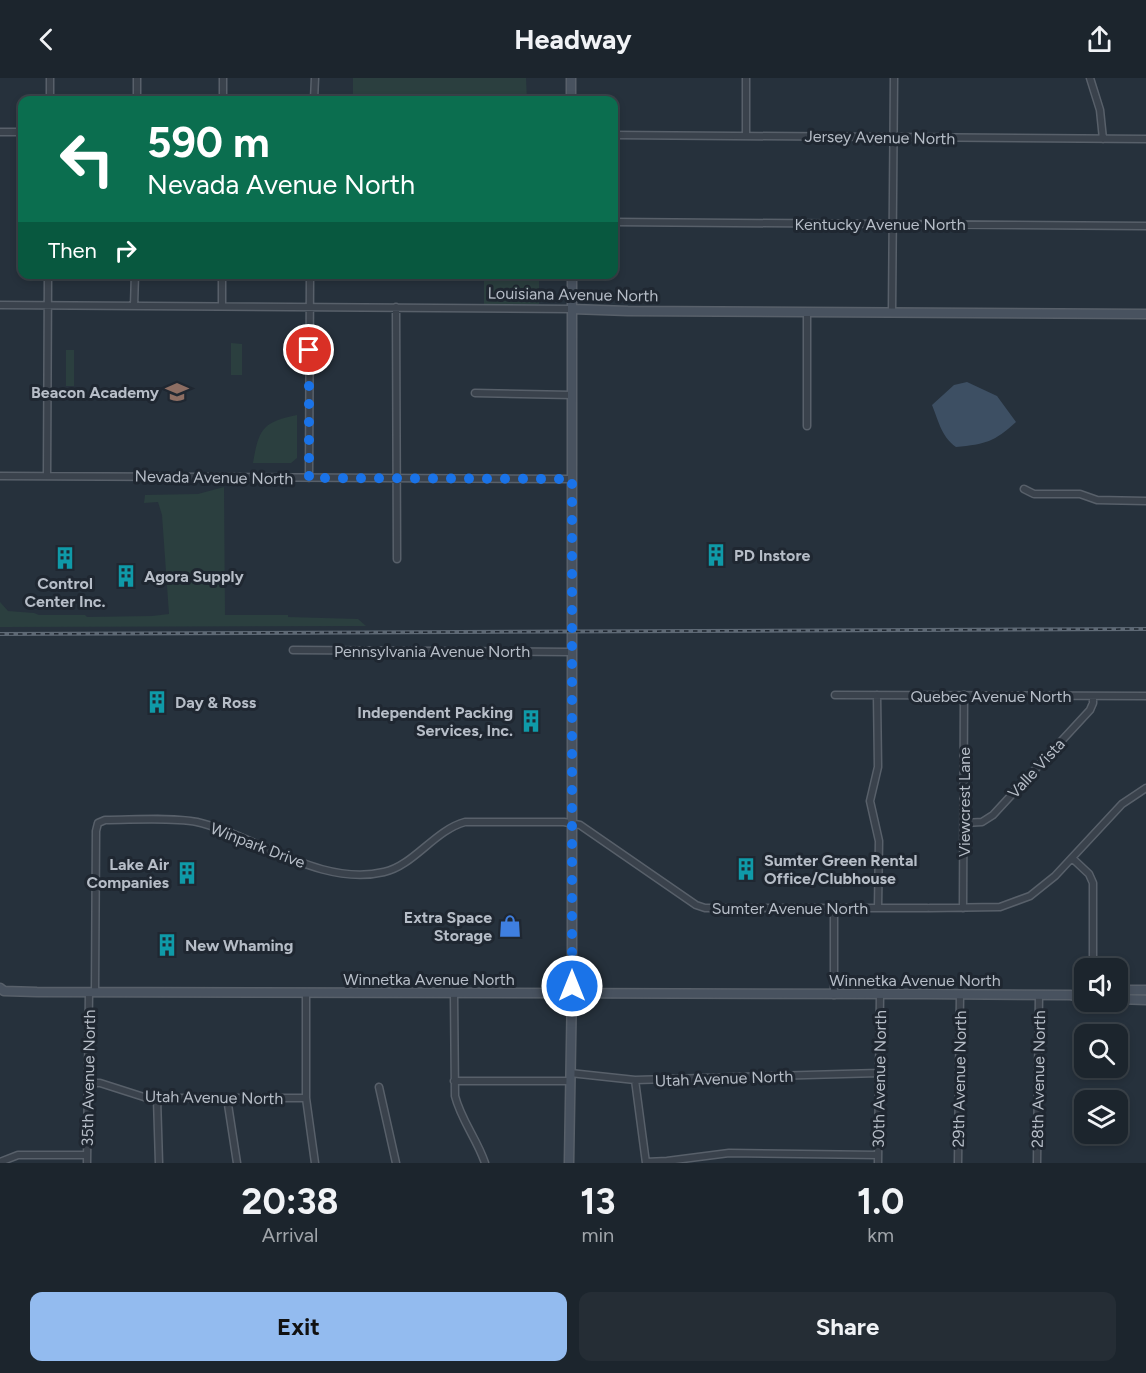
<!DOCTYPE html>
<style>
body{margin:0;font-family:Figtree,sans-serif;background:#252d35;color:#f1f3f6;height:100vh;display:flex;flex-direction:column;font-size:22px;white-space:nowrap}
*{box-sizing:border-box;margin:0}
p{font-size:20px;color:#a0a5aa}
.icon{flex:none;width:33px;height:33px;fill:none;stroke:currentColor;stroke-width:2;stroke-linecap:round;stroke-linejoin:round}
.map{position:relative;height:1085px;overflow:hidden}
.sheet{display:flex;flex-direction:column;background:#1c252d;flex:1}
.sheet>*{flex:none}
.guide{position:absolute;left:18px;top:18px;width:600px;height:183px;border-radius:12px;box-shadow:0 3px 9px #0003,0 0 0 2px #3a4249;background:#0b6e4f;color:#fff;overflow:hidden}
.fabs{position:absolute;left:1074px;top:880px;display:grid;gap:12px}
.fabs a{display:grid;place-items:center;width:54px;height:54px;border-radius:12px;background:#1c252d;box-shadow:0 3px 9px #0003,0 0 0 2px #3a4249;font-size:30px}
.pin{position:absolute;display:grid;place-items:center;width:51px;height:51px;color:#fff;margin:-26px;border:3px solid #fff;border-radius:50%;box-shadow:0 2px 6px #0007}
.me{position:absolute;width:66px;margin:-33px;rotate:0deg;stroke-linejoin:round;filter:drop-shadow(0 0 4px #0008)}
.turn{display:flex;align-items:center;gap:21px;height:126px;padding:0 30px;font-size:27px}
.turn .icon{width:78px;height:78px;stroke-width:2.5}
.turn b{display:block;font-size:42px;line-height:51px}
.then{display:flex;align-items:center;height:57px;padding:0 30px;background:#0003;gap:12px;font-size:22px}
.eta{display:flex;justify-content:space-evenly;align-items:center;height:102px;text-align:center}
.eta b{font-size:36px;font-weight:700;line-height:42px}
.primary-button{display:flex;gap:12px;margin-top:auto;padding:12px 30px}
.primary-button a{flex:1;height:69px;border-radius:12px;background:#93bbef;color:#111;font-size:24px;font-weight:700;line-height:69px;text-align:center}
.primary-button a+a{background:#252d35;color:#f1f3f6}
header{display:flex;justify-content:space-between;align-items:center;height:78px;padding:0 30px;background:#1c252d;font-size:27px;font-weight:700}
.map>svg:first-child{display:block}
</style>
<header><svg class="icon" aria-label="back" viewBox="0 0 24 24"><path d="M15 5l-7 7 7 7"/></svg>Headway<svg class="icon" aria-label="share" viewBox="0 0 24 24"><path d="M12 15V3M7 8l5-5 5 5M5 13v7h14v-7"/></svg></header>
<div class="map">
<svg width="1146" height="1085" viewBox="0 0 1146 1085">
<rect width="100%" height="100%" fill="#26313c"/>
<path fill="#2b3f3f" d="M 353,0 L 531,0 L 526,0 L 527,22 L 353,22 Z
M 484,197 L 539,197 L 539,226 L 484,226 Z
M 231,265 L 242,266 L 242,297 L 231,297 Z
M 66,272 L 74,272 L 74,308 L 66,308 Z
M 297,337 L 297,380 L 291,385 L 253,385 C 259,350 263,344 297,337 Z
M 224,409 L 225,537 L 288,537 L 288,539 L 358,541 L 366,548 L 0,549 L 0,524 L 8,533 L 34,535 L 39,537 L 85,537 L 87,539 L 152,538 L 169,536 L 162,437 L 158,424 L 144,425 L 145,417 L 198,416 Z"/>
<path fill="#3d4f63" d="M 967,304 L 997,318 L 1016,344 C 994,364 986,366 956,369 C 941,358 939,344 932,327 L 954,307 Z"/>
<g fill="none" stroke-linecap="round" stroke-linejoin="round">
<g stroke="#58606a" stroke-width="9">
<path id="street" d="M 137,0 L 137,22
M 223,0 L 223,22
M 746,0 L 746,57
M 1090,0 L 1100,32 L 1103,61
M 50,22 L 50,0
M 314,22 L 315,0
M 0,54 L 22,54
M 614,57 L 1146,61
M 614,144 L 1146,148
M 0,227 L 572,231
M 134,228 L 135,196
M 222,228 L 222,196
M 396,229 L 397,481
M 807,234 L 807,348
M 892,234 L 894,0
M 475,315 L 572,317
M 0,398 L 572,401
M 47,398 L 48,196
M 309,400 L 310,196
M 1024,411 L 1034,416 L 1080,416 L 1097,422 L 1146,423
M 293,572 L 571,574
M 835,617 L 1146,618
M 877,617 L 878,689 L 870,723 L 879,763 L 878,830
M 964,745 L 982,744 L 993,737 L 1090,632 L 1093,625 L 1093,618
M 1072,780 L 1089,796 L 1093,805 L 1093,891
M 834,830 L 834,917
M 930,830 L 1000,829 L 1030,818 L 1055,798 L 1122,726 L 1146,710
M 963,830 L 964,617
M 95,914 L 96,753 L 98,745 L 105,742 C 133,742 171,739 197,744 C 257,758 320,809 384,794 C 413,788 435,752 465,744 L 564,744 L 580,747 L 696,827 L 705,830 L 927,830
M 306,915 L 306,1020 L 315,1085
M 454,916 L 455,1018 C 461,1042 477,1061 485,1085
M 570,995 L 635,1002 L 879,995
M 635,1002 L 646,1085
M 454,1003 L 570,1003
M 88,1005 L 100,1005 L 147,1020 L 306,1020
M 379,1009 L 396,1085
M 157,1020 L 159,1085
M 227,1020 L 237,1085
M 0,1084 L 18,1077 L 87,1077
M 646,1084 L 667,1083 L 729,1075 L 878,1077
M 87,1085 L 89,914
M 878,1085 L 880,917
M 958,1085 L 960,917
M 1037,1085 L 1039,917"/>
</g>
<g stroke="#58606a" stroke-width="11">
<path id="secondary" d="M 571,22 L 571,0
M 572,231 L 628,233 L 1146,236
M 0,910 L 4,913 L 37,914 L 925,916 L 1070,917 L 1084,919
M 1118,912 L 1146,912
M 1118,921 L 1146,922
M 569,1085 L 572,908 L 572,196"/>
</g>
<use href="#street" stroke="#3a424c" stroke-width="6"/>
<use href="#secondary" stroke="#48525f" stroke-width="8"/>
<g stroke="#5e6975" stroke-width="4">
<path id="rail" d="M 0,556 L 1146,551"/>
</g>
<use href="#rail" stroke="#1f2731" stroke-width="1.5" stroke-dasharray="4.5" stroke-linecap="butt"/>
</g>
<g fill="none" stroke-linecap="round" stroke-linejoin="round">
<path stroke="#1a73e8" stroke-width="10" stroke-dasharray="0 18" d="M 309,272 L 309,400 L 572,401 L 572,908"/>
</g>
<defs>
<g id="school-bare" transform="scale(1.8)"><path d="M0-5L7-2L0 1L-7-2ZM-4 1L0 2.5L4 1V4Q0 6-4 4Z" fill="#8d6e63" stroke="#1f2731" stroke-width="2.5" paint-order="stroke"/></g>
<g id="building-bare" transform="scale(1.8)"><path d="M-4-6H4V6H1V3H-1V6H-4ZM-2.5-4.3h1.7v1.8h-1.7ZM.8-4.3h1.7v1.8H.8ZM-2.5-1h1.7V.8h-1.7ZM.8-1h1.7V.8H.8Z" fill="#0f9aa8" stroke="#1f2731" stroke-width="2.5" paint-order="stroke"/></g>
<g id="shop-bare" transform="scale(1.8)"><path d="M-5-2.5h2.3a2.7 3.5 0 0 1 5.4 0H5L5.5 6h-11ZM-1.5-2.5h3a1.5 2.3 0 0 0-3 0Z" fill="#3f7fe0" stroke="#1f2731" stroke-width="2.5" paint-order="stroke"/></g>
</defs>
<g fill-rule="evenodd">
<use href="#school-bare" x="177" y="314"/>
<use href="#building-bare" x="716" y="477"/>
<use href="#building-bare" x="65" y="480"/>
<use href="#building-bare" x="126" y="498"/>
<use href="#building-bare" x="157" y="624"/>
<use href="#building-bare" x="531" y="643"/>
<use href="#building-bare" x="746" y="791"/>
<use href="#building-bare" x="187" y="795"/>
<use href="#shop-bare" x="510" y="848"/>
<use href="#building-bare" x="167" y="867"/>
</g>
<g text-anchor="middle" stroke-width="6" stroke-linejoin="round" paint-order="stroke">
<g font-size="16" fill="#b6bdc7" stroke="#1f2731">
<text transform="translate(880 59) rotate(1)" y="6">Jersey Avenue North</text>
<text x="880" y="152">Kentucky Avenue North</text>
<text transform="translate(573 216) rotate(1)" y="6">Louisiana Avenue North</text>
<text transform="translate(214 399) rotate(1)" y="6">Nevada Avenue North</text>
<text x="432" y="579">Pennsylvania Avenue North</text>
<text x="991" y="624">Quebec Avenue North</text>
<text transform="translate(1036 690) rotate(-47)" y="6">Valle Vista</text>
<text transform="translate(964 724) rotate(-90)" y="6">Viewcrest Lane</text>
<text transform="translate(258 767) rotate(21)" y="6">Winpark Drive</text>
<text x="790" y="836">Sumter Avenue North</text>
<text x="429" y="907">Winnetka Avenue North</text>
<text x="915" y="908">Winnetka Avenue North</text>
<text transform="translate(88 1000) rotate(-89)" y="6">35th Avenue North</text>
<text transform="translate(724 1000) rotate(-2)" y="6">Utah Avenue North</text>
<text transform="translate(879 1001) rotate(-89)" y="6">30th Avenue North</text>
<text transform="translate(959 1001) rotate(-89)" y="6">29th Avenue North</text>
<text transform="translate(1038 1001) rotate(-89)" y="6">28th Avenue North</text>
<text transform="translate(214 1019) rotate(1)" y="6">Utah Avenue North</text>
</g>
<g font-size="16" font-weight="bold" fill="#b6bdc7" stroke="#1f2731" text-anchor="start">
<text x="159" y="320" text-anchor="end">Beacon Academy</text>
<text x="734" y="483">PD Instore</text>
<text x="144" y="504">Agora Supply</text>
<text x="65" y="511" text-anchor="middle">Control<tspan x="65" dy="18">Center Inc.</tspan></text>
<text x="175" y="630">Day &amp; Ross</text>
<text x="513" y="640" text-anchor="end">Independent Packing<tspan x="513" dy="18">Services, Inc.</tspan></text>
<text x="764" y="788">Sumter Green Rental<tspan x="764" dy="18">Office/Clubhouse</tspan></text>
<text x="169" y="792" text-anchor="end">Lake Air<tspan x="169" dy="18">Companies</tspan></text>
<text x="492" y="845" text-anchor="end">Extra Space<tspan x="492" dy="18">Storage</tspan></text>
<text x="185" y="873">New Whaming</text>
</g>
</g>
</svg>
<div class="fabs">
<a><svg class="icon" aria-label="sound" viewBox="0 0 24 24"><path d="M4 9h4l5-4v14l-5-4H4zM17 9q2 3 0 6"/></svg></a>
<a><svg class="icon" aria-label="search" viewBox="0 0 24 24"><circle cx="10" cy="10" r="6"/><path d="M15 15l6 6"/></svg></a>
<a><svg class="icon" aria-label="layers" viewBox="0 0 24 24"><path d="M12 4l9 5-9 5-9-5zM3 14l9 5 9-5"/></svg></a>
</div>
<div class="pin" style="left:309px;top:272px;background:#d93025"><svg class="icon" aria-label="arrive" viewBox="0 0 24 24"><path d="M6 21V4h12l-3 4 3 4H6"/></svg></div>
<svg class="me" style="left:572px;top:908px" viewBox="-20 -20 40 40"><circle r="17" fill="#1a73e8" stroke="#fff" stroke-width="3"/><path d="M0-11L8 9 0 5-8 9z" fill="#fff"/></svg>
<div class="guide">
<div class="turn"><svg class="icon" aria-label="left" viewBox="0 0 24 24"><path d="M17 20v-9H6M10 6l-5 5 5 5"/></svg><div><b>590 m</b>Nevada Avenue North</div></div>
<div class="then">Then<svg class="icon" aria-label="right" viewBox="0 0 24 24"><path d="M7 20v-9h11M14 6l5 5-5 5"/></svg></div>
</div>
</div>
<section class="sheet">
<div class="eta">
<div><b>20:38</b><p>Arrival</p></div>
<div><b>13</b><p>min</p></div>
<div><b>1.0</b><p>km</p></div>
</div>
<div class="primary-button"><a>Exit</a><a>Share</a></div>
</section>
